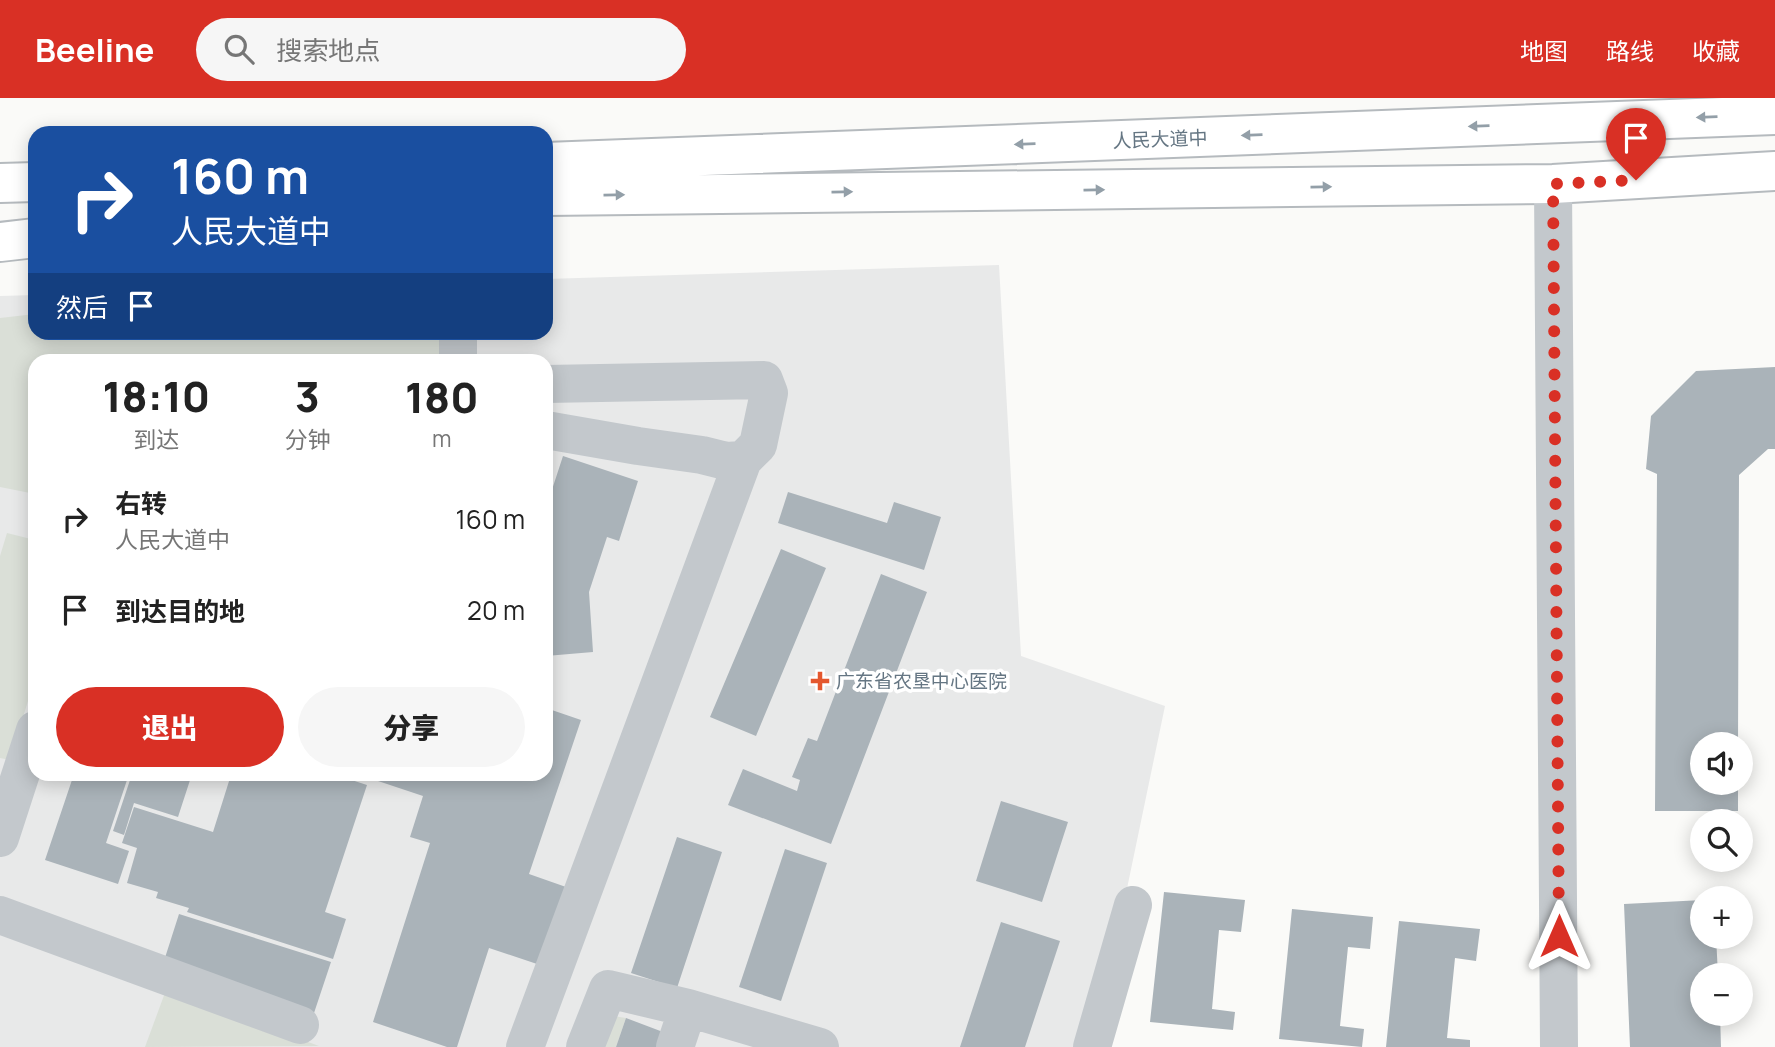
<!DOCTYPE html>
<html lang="zh">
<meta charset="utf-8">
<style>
body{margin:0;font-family:Manrope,"Noto Sans SC",sans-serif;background:#f6f6f6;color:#222;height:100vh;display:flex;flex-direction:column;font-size:26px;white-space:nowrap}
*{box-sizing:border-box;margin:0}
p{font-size:23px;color:#767676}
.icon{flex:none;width:38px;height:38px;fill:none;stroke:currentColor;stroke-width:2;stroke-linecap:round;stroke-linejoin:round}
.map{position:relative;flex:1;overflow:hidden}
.side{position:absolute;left:28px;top:256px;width:525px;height:427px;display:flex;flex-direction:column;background:#fff;border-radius:21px;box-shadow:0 4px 18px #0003}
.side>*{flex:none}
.hud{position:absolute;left:28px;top:28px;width:525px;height:214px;border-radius:21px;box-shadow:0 4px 18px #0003;background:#1a4fa0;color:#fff;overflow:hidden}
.controls{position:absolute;left:1690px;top:634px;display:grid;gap:14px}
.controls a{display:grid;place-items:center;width:63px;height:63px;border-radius:50%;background:#fff;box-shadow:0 4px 18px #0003;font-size:35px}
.pin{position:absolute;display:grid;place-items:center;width:60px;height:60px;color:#fff;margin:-72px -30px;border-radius:50% 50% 50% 0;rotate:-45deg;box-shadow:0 0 7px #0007}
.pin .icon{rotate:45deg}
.me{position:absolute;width:77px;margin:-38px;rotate:0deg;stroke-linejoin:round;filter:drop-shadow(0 0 5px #0008)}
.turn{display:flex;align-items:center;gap:24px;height:147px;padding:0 28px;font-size:32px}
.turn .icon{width:91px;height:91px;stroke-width:2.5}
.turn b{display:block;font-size:49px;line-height:60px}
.then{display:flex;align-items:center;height:66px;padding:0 28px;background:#0003;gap:14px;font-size:26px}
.eta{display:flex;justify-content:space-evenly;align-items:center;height:119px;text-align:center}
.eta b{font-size:42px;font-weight:800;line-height:49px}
.primary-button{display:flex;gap:14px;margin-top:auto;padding:14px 28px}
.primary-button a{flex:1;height:80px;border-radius:42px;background:#d93025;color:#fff;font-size:28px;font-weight:800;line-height:80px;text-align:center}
.primary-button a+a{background:#f6f6f6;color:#222}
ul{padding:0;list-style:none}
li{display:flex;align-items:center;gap:21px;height:91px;padding:0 28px}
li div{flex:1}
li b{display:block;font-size:26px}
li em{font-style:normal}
header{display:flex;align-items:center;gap:42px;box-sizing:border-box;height:98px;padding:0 35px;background:#d93025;color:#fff}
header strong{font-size:33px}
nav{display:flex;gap:38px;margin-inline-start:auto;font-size:24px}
.search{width:490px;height:63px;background:#f6f6f6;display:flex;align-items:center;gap:18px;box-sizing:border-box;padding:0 24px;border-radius:38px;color:#767676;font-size:26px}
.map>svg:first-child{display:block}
</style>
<header>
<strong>Beeline</strong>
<div class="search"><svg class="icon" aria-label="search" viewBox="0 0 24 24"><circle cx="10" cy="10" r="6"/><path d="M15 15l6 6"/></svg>搜索地点</div>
<nav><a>地图</a><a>路线</a><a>收藏</a></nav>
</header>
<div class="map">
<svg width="1775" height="949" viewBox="0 0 1775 949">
<rect width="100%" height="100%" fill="#fafaf8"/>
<path fill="#e8e9e9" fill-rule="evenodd" d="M 999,167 L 1021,558 L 1165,608 L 1094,949 L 0,949 L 0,198 L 35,197 L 35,234 L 546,234 L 546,181 ZM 35,262 L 546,262 L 546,676 L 35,676 Z"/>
<path fill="#dadfd7" d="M 35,216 L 35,234 L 439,235 L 441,262 L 35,262 L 35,396 L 0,389 L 0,220 Z
M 7,435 L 35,442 L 35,580 L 10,662 L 0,660 L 0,458 Z
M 166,892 L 319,948 L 145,949 Z
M 581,913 L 626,920 L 616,949 L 568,949 Z"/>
<path fill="#aab3b9" d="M 1775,269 L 1775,351 L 1768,351 L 1739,377 L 1738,646 L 1703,646 L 1703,684 L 1738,684 L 1738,713 L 1655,713 L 1657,376 L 1646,371 L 1651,318 L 1696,273 Z
M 563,358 L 638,383 L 619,443 L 607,439 L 589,494 L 593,554 L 546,558 L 546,410 Z
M 788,394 L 887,425 L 894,404 L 941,419 L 924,472 L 778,425 Z
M 781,451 L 826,470 L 756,638 L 710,619 Z
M 881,476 L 927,494 L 831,746 L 728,707 L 743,671 L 797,693 L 800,682 L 792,679 L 808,640 L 817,643 Z
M 546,610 L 581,622 L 529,776 L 566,789 L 540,867 L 489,850 L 457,949 L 447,949 L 373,924 L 430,745 L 410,739 L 423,698 L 357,676 L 546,676 Z
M 74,676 L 129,676 L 106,745 L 129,753 L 118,786 L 45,762 Z
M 132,676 L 192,676 L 178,719 L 134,705 L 124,737 L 113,733 Z
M 219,676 L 333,676 L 367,687 L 325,814 L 346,821 L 333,861 L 187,814 L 189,810 L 156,800 L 158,794 L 127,785 L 137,750 L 122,745 L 134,709 L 213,734 L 230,680 Z
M 1001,703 L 1068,724 L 1042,804 L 976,783 Z
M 677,739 L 722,754 L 677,890 L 631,875 Z
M 785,751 L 827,765 L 781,903 L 739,889 Z
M 1164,794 L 1245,802 L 1241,834 L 1219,832 L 1212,911 L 1235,914 L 1233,932 L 1150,924 Z
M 1703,802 L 1703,838 L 1716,838 L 1718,877 L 1703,877 L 1703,915 L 1720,915 L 1721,949 L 1630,949 L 1624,806 Z
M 1292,811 L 1373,819 L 1370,851 L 1348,849 L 1340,928 L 1364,931 L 1362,949 L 1279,941 Z
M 179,816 L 331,864 L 314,915 L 163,866 Z
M 1399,823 L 1480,831 L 1476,863 L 1455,860 L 1447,940 L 1470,942 L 1470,949 L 1386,949 Z
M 1001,824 L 1060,843 L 1025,949 L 960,949 Z
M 626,920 L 663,934 L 657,949 L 616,949 Z"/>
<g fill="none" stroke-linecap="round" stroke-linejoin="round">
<g stroke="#b5babe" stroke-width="42">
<path id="major" d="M 546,64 L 1775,17
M 0,85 L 35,84
M 546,98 L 1553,86 L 1775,73
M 0,144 L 35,140"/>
</g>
<path stroke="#c3c8cc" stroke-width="38" d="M 1553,86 L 1559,949
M 458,262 L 458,234
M 546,286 L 764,282 L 769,295 L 758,347 L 743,362 L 726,363 L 702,357 L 638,348 L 546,332
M 0,740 L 35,632
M 0,817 L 300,927
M 688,910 L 820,949
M 525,949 L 743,362
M 585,949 L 608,891 L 688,910 L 675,949
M 1092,949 L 1133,807"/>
<use href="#major" stroke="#fff" stroke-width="38"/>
</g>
<defs><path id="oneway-solid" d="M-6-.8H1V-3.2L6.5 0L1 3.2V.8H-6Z" transform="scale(1.75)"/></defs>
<g fill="#939fa8">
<use href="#oneway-solid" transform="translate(1707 19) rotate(178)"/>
<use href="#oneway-solid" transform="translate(1479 28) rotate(178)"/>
<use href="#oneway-solid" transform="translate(1252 37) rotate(178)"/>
<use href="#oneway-solid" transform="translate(1025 46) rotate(178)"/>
<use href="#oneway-solid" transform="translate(1321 89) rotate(-1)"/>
<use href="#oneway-solid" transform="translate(1094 92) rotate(-1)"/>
<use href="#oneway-solid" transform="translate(842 94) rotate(-1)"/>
<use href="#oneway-solid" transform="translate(614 97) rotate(-1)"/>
</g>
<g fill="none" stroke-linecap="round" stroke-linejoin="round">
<path stroke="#d93025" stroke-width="12" stroke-dasharray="0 21.6" d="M 1559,838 L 1553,86 L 1636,82"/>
</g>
<path fill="#e4572e" stroke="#fff" stroke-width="2.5" d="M816.5 572.5h7v7h7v7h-7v7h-7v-7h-7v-7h7z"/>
<g text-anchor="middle" stroke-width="7" stroke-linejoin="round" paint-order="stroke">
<g font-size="19" fill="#657683" stroke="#fff">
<text transform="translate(1160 41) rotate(-2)" y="7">人民大道中</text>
</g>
<g font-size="19" fill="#657683" stroke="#fff" text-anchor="start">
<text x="836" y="590">广东省农垦中心医院</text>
</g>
</g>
</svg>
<div class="controls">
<a><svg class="icon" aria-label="sound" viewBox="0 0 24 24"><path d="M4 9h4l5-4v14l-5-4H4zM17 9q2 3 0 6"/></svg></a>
<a><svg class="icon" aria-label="search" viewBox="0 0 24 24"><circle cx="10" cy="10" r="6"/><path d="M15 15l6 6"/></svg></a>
<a>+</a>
<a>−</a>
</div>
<div class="pin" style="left:1636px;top:82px;background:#d93025"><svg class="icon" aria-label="arrive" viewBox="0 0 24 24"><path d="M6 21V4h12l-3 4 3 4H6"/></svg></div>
<svg class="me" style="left:1559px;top:838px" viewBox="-20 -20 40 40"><path d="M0-17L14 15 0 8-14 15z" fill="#d93025" stroke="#fff" stroke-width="4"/></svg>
<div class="hud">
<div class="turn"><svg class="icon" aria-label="right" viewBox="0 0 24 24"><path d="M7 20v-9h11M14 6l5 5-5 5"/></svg><div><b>160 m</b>人民大道中</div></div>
<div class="then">然后<svg class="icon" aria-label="arrive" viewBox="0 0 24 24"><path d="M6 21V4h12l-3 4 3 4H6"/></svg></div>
</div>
<section class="side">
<div class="eta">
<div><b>18:10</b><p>到达</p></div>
<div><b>3</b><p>分钟</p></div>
<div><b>180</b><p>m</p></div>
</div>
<ul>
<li><svg class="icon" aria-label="right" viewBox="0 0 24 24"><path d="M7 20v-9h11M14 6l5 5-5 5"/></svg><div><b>右转</b><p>人民大道中</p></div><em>160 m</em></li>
<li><svg class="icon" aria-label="arrive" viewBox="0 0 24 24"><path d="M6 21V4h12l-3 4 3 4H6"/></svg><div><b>到达目的地</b></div><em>20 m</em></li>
</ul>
<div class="primary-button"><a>退出</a><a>分享</a></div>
</section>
</div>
